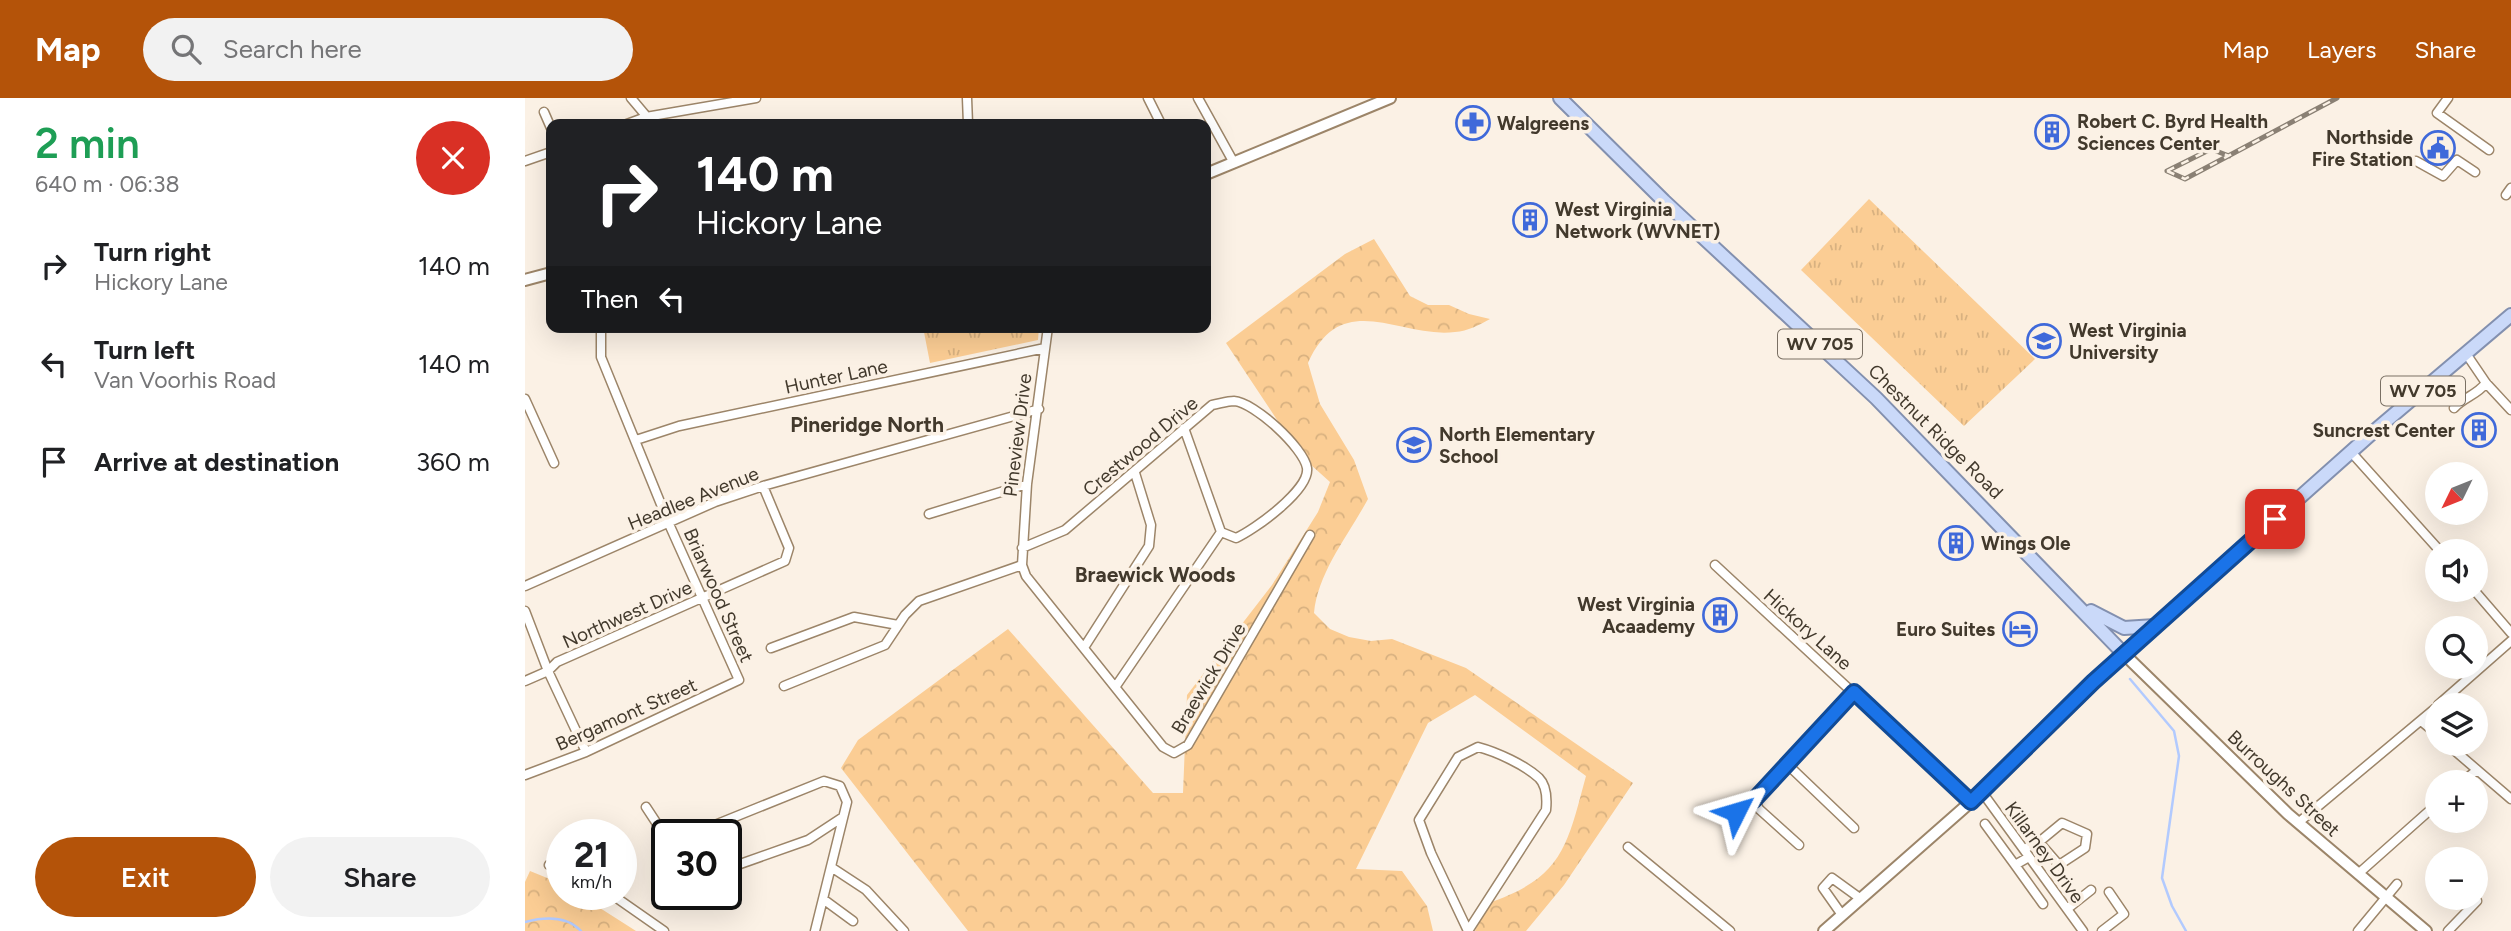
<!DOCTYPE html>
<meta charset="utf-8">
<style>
body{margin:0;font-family:Figtree,sans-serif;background:#f2f2f2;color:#202124;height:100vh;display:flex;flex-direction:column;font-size:26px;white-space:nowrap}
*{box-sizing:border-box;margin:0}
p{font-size:23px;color:#757577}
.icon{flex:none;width:38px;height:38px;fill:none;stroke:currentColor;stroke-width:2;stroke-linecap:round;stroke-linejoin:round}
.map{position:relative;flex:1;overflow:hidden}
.side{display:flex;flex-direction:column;background:#fff;width:525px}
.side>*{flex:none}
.hud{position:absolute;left:21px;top:21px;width:665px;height:214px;border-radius:14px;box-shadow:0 7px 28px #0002;background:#202124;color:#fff;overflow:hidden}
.needle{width:46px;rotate:227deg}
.tools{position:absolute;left:1900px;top:364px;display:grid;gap:14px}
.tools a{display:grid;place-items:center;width:63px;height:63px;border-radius:50%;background:#fff;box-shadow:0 7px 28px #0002;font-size:35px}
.speed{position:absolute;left:21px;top:721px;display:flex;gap:14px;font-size:35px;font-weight:700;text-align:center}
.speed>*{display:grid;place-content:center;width:91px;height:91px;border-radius:50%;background:#fff;box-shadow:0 7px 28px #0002;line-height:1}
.speed small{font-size:18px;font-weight:400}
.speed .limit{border:4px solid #111;border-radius:10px;background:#fff;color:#111}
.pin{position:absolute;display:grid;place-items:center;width:60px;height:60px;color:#fff;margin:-30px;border-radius:14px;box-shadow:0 4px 10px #0006}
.me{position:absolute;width:77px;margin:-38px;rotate:50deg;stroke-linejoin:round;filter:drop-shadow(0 0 5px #0008)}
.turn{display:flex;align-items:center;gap:24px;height:147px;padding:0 35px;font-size:32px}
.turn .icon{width:91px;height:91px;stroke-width:2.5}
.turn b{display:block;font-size:49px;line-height:60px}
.then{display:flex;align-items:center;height:66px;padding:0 35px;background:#0003;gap:14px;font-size:26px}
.round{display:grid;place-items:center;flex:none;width:74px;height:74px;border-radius:37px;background:#f2f2f2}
.overview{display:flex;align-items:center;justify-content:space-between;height:119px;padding:0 35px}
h1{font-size:42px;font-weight:600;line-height:52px;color:#1e9e55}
.action{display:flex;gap:14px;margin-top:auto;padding:14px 35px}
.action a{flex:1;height:80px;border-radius:42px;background:#b45309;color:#fff;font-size:28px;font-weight:600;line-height:80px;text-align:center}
.action a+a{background:#f2f2f2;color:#202124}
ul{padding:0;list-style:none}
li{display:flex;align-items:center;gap:21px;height:98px;padding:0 35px}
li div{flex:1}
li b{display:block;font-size:26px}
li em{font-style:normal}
header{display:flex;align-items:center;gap:42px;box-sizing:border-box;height:98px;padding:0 35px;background:#b45309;color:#fff}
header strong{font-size:33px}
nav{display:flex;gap:38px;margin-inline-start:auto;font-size:24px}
.search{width:490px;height:63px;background:#f2f2f2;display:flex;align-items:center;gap:18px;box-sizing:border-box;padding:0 24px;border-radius:38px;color:#757577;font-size:26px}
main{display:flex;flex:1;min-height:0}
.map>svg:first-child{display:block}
</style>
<header>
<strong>Map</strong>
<div class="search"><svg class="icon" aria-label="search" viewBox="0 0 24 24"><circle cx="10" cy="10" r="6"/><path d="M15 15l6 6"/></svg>Search here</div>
<nav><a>Map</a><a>Layers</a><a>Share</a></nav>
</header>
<main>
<section class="side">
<div class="overview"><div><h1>2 min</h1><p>640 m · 06:38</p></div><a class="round" style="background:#d93025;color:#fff"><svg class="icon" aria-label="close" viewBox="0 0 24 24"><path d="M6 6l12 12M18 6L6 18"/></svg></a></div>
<ul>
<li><svg class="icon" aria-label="right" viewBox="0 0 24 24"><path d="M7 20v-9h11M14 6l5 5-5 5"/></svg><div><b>Turn right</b><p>Hickory Lane</p></div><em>140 m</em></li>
<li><svg class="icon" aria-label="left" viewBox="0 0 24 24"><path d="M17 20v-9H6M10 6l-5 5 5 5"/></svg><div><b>Turn left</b><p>Van Voorhis Road</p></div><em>140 m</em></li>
<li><svg class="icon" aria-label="arrive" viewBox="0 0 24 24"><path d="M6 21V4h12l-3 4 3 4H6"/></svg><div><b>Arrive at destination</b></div><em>360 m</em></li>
</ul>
<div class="action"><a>Exit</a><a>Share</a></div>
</section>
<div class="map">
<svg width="1986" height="833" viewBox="0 0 1986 833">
<defs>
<pattern id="grass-tufts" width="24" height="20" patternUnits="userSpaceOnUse" patternTransform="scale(1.75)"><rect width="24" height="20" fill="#fbcd94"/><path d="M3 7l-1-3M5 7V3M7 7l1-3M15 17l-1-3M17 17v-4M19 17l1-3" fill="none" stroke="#d8b180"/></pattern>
<pattern id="forest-crowns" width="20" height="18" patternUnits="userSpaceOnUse" patternTransform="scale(1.75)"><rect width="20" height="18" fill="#fbcd94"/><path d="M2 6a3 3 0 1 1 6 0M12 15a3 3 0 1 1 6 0" fill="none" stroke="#d8b180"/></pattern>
</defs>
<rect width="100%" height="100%" fill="#fbf1e5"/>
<path fill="url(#grass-tufts)" d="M 1344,101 L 1510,261 L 1439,328 L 1276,172 Z
M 398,229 L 514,229 L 513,242 L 405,265 Z"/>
<path fill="url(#forest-crowns)" d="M 849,141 L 885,198 L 903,207 L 924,207 L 944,216 L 965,221 C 954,227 943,233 930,234 C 875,241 817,189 783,265 L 795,306 L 829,362 L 843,401 C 823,438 793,474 789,515 L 805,531 L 824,539 L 846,543 L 867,541 L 941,570 L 1108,685 L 1039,787 L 1001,833 L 950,833 L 963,805 C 1038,780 1042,748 1061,678 L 950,597 L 903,625 L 831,771 L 877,773 L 902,808 L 908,833 L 443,833 L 316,670 L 333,642 L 483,531 L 628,695 L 658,695 L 662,597 L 747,487 L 793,414 L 805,384 L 776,358 L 701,245 L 820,156 Z
M 5,773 L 37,786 L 37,796 L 53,796 L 111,833 L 0,833 L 0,784 Z"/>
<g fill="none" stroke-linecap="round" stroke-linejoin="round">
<path stroke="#b2cafe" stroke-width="2.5" d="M 1605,581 L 1649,633 L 1654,658 L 1637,780 L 1647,808 L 1661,833
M 0,824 C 19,819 41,817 56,833"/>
<g stroke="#9c8569" stroke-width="11">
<path id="street" d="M 106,0 L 128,26
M 442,0 L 443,26
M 623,0 L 636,26
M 673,0 L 709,65
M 1923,0 L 1912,15 L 1964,52
M 19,14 L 26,30
M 102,26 L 121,19 L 231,0
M 0,63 L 26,54
M 1891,63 L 1918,78 L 1932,62 L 1950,74
M 1981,97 L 1986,90
M 523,229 L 502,386 L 497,467 L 501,478 L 638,649 L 649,655 L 663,647 L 785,437
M 1942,257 L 1961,285 L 1986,312
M 0,301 L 29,365
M 1929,310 C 1939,299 1952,297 1961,285
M 111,342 L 154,328 L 520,250
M 1826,354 L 1915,453
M 404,416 L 502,386
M 497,450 L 540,432 L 687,307 C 694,306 702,303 709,303 C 729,304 779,350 782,370 C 785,392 729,432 711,440 L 696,434
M 1190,467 L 1446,704
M 0,488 L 190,404 L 238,388 L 514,311
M 1949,492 L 1986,535
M 0,513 L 23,573 L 61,654
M 560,548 L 624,448 L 626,427 L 610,375
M 246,550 L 329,519 L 373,527
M 0,583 L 23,573 L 32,564 L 260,463 L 264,450 L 238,388
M 259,588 L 360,547 L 380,517 L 394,503 L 497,467
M 591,588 L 696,434 L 659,330
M 1913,607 L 1986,543
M 1896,623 L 1913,637
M 1922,646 L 1986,701
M 953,649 C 972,654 1000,667 1014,680 C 1022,688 1022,702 1021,712 L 943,833 L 906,755 L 894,722 L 933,659 Z
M 1262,666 L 1329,730
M 0,677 L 61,654 L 214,582 L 144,426 L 76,259 L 76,229
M 1937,684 L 1952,672
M 1457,694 L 1558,833
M 1229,702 L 1234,711 L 1274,747
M 121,709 L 142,741
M 1211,714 L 1229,702 L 1329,594
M 1773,725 L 1913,608
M 1460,726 L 1490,767
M 165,737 L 299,683 L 315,688 L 322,704 L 290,833
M 1103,749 L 1205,833
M 1499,751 L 1514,744 L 1534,767 L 1560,750 L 1562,736 L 1537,725 L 1514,744
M 1504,759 L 1490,767 L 1518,806
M 24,767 L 37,773
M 306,769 L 341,792 L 379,833
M 201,771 L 283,742 L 318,719
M 1833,776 L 1913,705
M 86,796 L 139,833
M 298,801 L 328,823
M 1542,811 L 1566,792
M 1317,817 L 1298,790 L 1307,780 L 1336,801
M 1577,833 L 1599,816 L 1584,794
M 1833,833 L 1872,786
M 1923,833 L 1952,803"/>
</g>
<g stroke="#9c8569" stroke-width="14">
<path id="secondary" d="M 681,76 L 865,0
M 0,182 L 26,175
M 1299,833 L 1457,694 L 1599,556 L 1763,716 L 1901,833"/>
</g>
<g stroke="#8390af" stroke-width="16">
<path id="primary" d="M 1035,0 L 1139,103 L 1351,300 L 1599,556 L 1847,335 L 1986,217
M 1566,513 L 1599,530 L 1630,528"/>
</g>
<use href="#street" stroke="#fff" stroke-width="8"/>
<use href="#secondary" stroke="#fff" stroke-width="10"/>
<use href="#primary" stroke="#cad9f9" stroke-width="12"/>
<g stroke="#8a8074" stroke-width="5">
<path id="rail" d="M 1642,73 L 1660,81 L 1812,0
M 1642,73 L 1686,51 L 1704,58"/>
</g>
<use href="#rail" stroke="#fbf1e5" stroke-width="2.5" stroke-dasharray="8" stroke-linecap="butt"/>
</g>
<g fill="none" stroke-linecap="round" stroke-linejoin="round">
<g stroke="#114b97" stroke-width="18">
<path id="route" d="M 1211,714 L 1229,702 L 1329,594 L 1446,704 L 1568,584 L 1750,421"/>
</g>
<use href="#route" stroke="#1a73e8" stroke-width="12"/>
</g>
<defs>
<g id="pharmacy-ring" transform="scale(1.75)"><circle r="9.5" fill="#fbf1e5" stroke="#3f69da" stroke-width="1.5"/><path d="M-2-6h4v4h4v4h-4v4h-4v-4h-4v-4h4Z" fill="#3f69da"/></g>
<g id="building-ring" transform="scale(1.75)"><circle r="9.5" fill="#fbf1e5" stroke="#3f69da" stroke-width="1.5"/><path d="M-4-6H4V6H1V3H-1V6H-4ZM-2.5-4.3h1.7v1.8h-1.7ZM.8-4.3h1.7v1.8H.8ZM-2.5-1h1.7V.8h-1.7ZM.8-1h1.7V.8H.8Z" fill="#3f69da"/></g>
<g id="civic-ring" transform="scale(1.75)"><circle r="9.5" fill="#fbf1e5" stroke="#3f69da" stroke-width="1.5"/><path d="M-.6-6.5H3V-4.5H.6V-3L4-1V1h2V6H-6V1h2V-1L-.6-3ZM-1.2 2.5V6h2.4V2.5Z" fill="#3f69da"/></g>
<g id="university-ring" transform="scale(1.75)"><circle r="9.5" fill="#fbf1e5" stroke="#3f69da" stroke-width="1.5"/><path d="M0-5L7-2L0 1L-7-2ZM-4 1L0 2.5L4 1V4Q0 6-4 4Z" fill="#3f69da"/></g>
<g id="school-ring" transform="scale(1.75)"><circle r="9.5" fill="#fbf1e5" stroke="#3f69da" stroke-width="1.5"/><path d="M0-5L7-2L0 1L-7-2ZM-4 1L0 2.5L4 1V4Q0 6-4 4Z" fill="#3f69da"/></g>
<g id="hotel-ring" transform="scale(1.75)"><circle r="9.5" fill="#fbf1e5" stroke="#3f69da" stroke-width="1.5"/><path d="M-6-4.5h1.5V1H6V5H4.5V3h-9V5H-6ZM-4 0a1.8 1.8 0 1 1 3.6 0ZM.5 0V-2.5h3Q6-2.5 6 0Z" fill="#3f69da"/></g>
</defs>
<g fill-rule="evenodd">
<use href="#pharmacy-ring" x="948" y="25"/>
<use href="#building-ring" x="1527" y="34"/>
<use href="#civic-ring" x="1913" y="50"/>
<use href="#building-ring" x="1005" y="122"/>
<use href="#university-ring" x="1519" y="243"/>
<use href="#building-ring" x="1954" y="332"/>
<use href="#school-ring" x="889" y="347"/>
<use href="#building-ring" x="1431" y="445"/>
<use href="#building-ring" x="1195" y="517"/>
<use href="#hotel-ring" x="1495" y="531"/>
</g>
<g text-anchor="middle" stroke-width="7" stroke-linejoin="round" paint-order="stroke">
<g fill="#fbf1e5" stroke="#7a7064" stroke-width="2">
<rect x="1253" y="231.5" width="84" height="29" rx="5"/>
<rect x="1856" y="278.5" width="84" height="29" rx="5"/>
</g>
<g font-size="18" font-weight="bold" fill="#42392c">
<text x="1295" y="252">WV 705</text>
<text x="1898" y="299">WV 705</text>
</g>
<g font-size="19" font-weight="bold" fill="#42392c" stroke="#fbf1e5" text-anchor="start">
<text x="1552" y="30">Robert C. Byrd Health<tspan x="1552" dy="22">Sciences Center</tspan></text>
<text x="972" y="32">Walgreens</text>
<text x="1888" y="46" text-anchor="end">Northside<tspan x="1888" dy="22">Fire Station</tspan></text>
<text x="1030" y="118">West Virginia<tspan x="1030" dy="22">Network (WVNET)</tspan></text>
<text x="1544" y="239">West Virginia<tspan x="1544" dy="22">University</tspan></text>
<text x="1930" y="339" text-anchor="end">Suncrest Center</text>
<text x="914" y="343">North Elementary<tspan x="914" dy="22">School</tspan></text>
<text x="1456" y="452">Wings Ole</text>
<text x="1170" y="513" text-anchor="end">West Virginia<tspan x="1170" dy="22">Acaademy</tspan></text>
<text x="1470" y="538" text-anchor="end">Euro Suites</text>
</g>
<g font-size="19" fill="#42392c" stroke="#fbf1e5">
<text transform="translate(311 278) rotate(-12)" y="7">Hunter Lane</text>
<text transform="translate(1411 333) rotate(45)" y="7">Chestnut Ridge Road</text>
<text transform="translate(492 337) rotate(-83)" y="7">Pineview Drive</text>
<text transform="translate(615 348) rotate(-40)" y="7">Crestwood Drive</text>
<text transform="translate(168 400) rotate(-22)" y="7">Headlee Avenue</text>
<text transform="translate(194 497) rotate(66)" y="7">Briarwood Street</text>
<text transform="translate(102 516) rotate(-24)" y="7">Northwest Drive</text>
<text transform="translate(1283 531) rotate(42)" y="7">Hickory Lane</text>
<text transform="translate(683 580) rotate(-59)" y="7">Braewick Drive</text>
<text transform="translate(101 616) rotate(-24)" y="7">Bergamont Street</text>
<text transform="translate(1759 685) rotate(43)" y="7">Burroughs Street</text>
<text transform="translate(1520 754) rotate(54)" y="7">Killarney Drive</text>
</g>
<g font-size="21" font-weight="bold" fill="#42392c" stroke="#fbf1e5">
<text x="342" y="334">Pineridge North</text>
<text x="630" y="484">Braewick Woods</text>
</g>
</g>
</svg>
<div class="tools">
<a><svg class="needle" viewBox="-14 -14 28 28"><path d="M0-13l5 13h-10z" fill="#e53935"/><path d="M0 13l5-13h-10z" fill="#757577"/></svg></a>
<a><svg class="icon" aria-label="sound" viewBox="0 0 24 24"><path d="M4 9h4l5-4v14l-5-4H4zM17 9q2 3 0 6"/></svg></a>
<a><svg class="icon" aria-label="search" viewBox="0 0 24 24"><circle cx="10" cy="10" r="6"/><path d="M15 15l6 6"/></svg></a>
<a><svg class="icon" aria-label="layers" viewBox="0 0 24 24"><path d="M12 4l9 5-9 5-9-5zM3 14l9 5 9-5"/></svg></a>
<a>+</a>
<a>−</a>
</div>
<div class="speed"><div>21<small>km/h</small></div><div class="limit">30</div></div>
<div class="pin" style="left:1750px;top:421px;background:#d93025"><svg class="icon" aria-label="arrive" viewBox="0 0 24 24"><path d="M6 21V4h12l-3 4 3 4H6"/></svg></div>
<svg class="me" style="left:1211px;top:714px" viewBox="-20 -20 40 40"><path d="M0-17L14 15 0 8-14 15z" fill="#1a73e8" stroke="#fff" stroke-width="4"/></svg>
<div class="hud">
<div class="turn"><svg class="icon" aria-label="right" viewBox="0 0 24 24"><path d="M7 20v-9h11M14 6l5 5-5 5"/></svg><div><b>140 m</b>Hickory Lane</div></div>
<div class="then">Then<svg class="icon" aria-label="left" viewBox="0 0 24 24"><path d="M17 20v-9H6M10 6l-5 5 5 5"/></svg></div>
</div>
</div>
</main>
